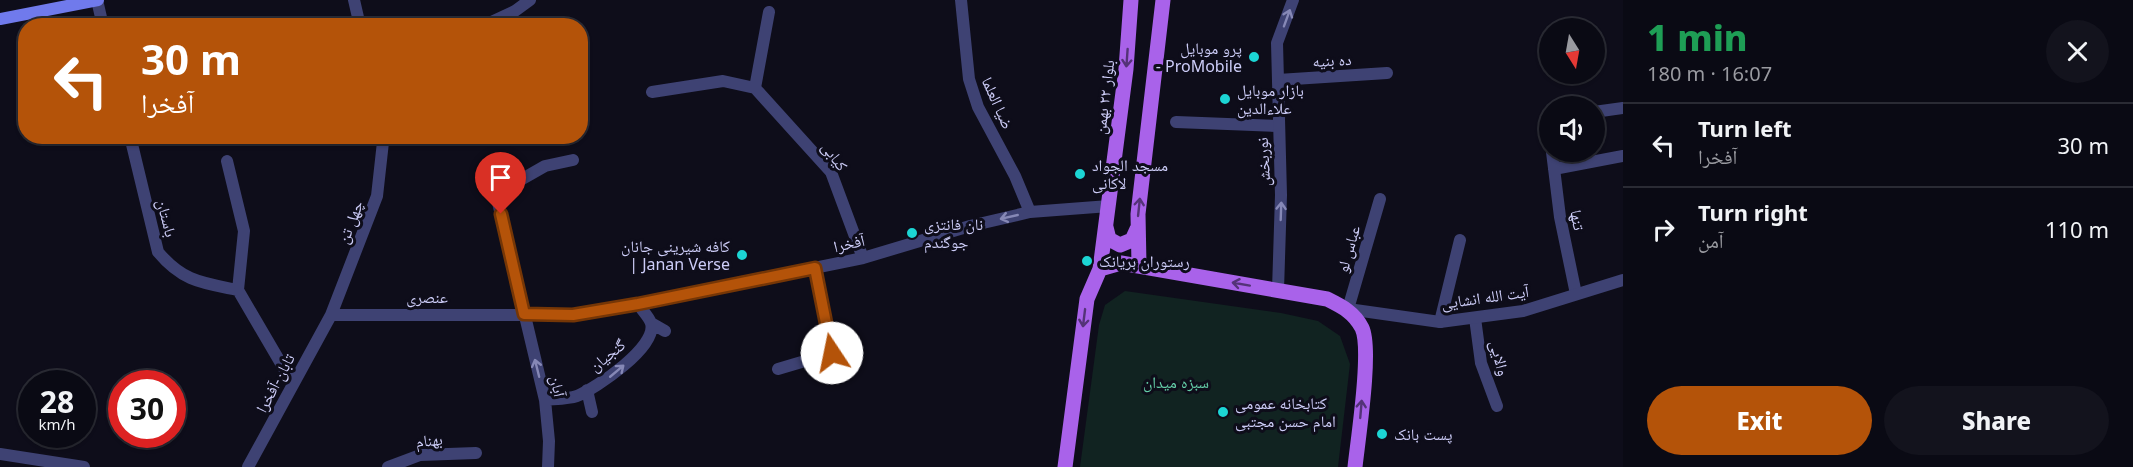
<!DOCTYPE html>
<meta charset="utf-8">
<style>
body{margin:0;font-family:"Noto Sans","Noto Naskh Arabic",sans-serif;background:#13131d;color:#f1f3f6;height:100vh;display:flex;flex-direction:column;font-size:22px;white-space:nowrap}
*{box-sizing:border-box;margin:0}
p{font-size:20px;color:#999aa0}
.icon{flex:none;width:33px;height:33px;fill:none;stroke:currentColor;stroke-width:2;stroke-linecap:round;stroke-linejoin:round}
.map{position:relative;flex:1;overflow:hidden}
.sheet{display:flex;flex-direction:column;background:#0a0a14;width:510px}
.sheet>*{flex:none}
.guide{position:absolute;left:18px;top:18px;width:570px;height:126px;border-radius:24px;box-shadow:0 2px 4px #0004,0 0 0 2px #2a2b34;background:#b45309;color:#fff;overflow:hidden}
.needle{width:39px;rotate:169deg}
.tools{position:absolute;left:1539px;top:18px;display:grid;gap:12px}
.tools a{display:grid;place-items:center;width:66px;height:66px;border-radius:50%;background:#0a0a14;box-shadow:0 2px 4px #0004,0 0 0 2px #2a2b34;font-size:30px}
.speed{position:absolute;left:18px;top:370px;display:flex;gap:12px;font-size:30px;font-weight:700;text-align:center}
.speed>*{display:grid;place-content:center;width:78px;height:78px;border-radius:50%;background:#0a0a14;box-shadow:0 2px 4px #0004,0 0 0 2px #2a2b34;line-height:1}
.speed small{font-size:15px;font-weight:400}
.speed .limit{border:9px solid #d22;background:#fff;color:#111}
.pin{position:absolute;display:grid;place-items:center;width:51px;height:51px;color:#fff;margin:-62px -26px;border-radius:50% 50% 50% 0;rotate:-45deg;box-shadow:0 0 6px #0007}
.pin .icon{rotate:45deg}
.me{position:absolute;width:66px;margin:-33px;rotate:349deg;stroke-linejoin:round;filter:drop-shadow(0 0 4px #0008)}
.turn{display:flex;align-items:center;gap:21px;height:126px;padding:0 24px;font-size:27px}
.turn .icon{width:78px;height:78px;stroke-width:2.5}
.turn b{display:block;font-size:42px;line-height:51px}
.round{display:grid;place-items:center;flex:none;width:63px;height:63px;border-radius:32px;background:#13131d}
.summary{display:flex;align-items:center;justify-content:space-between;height:102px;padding:0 24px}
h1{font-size:36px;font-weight:800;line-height:45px;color:#1e9e55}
.action{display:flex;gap:12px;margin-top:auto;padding:12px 24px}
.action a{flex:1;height:69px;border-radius:36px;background:#b45309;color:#fff;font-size:24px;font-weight:800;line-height:69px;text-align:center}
.action a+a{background:#13131d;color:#f1f3f6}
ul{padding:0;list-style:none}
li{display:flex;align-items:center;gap:18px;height:84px;padding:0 24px;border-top:2px solid #2a2b34}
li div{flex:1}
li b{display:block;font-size:22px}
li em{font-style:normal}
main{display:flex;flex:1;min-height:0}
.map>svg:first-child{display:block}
</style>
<main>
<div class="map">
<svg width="1623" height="467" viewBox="0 0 1623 467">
<rect width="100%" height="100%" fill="#0e0d1a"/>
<path fill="#112321" d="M 1125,291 L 1281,313 L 1318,321 L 1340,336 L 1350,364 L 1338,467 L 1080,467 L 1099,325 L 1105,305 Z"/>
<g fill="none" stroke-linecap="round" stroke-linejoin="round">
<path stroke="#3e4273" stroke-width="12" d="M 97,0 L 103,26
M 354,0 L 360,26
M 961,0 L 969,79 L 978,107 L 1015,176 L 1030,212
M 769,12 L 755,88 L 831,172 L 863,258
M 483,26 L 515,11 L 530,0
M 1278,80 L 1387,73
M 652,92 L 723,81 L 755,88
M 1594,112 L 1623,108
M 1550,119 L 1547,119 L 1550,136
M 1176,122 L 1278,126
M 130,136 L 158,252 C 183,282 203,283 238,290 L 293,384
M 1552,152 L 1560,217 L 1576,294
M 227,161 L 244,231 L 238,290
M 1554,169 L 1623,156
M 1348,309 L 1380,199
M 331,315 L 573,315 L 638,304 L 863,258 L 970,226 L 1030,212 L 1109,206
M 1475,318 L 1481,363 L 1497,406
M 1440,322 L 1460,240
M 651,323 L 665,331
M 778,369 L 832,353 L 815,268
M 587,390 L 592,412
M 545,400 C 555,399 568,399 577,396 C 596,388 658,347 651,323 C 649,317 642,310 638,304
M 0,454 L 84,467
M 248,467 L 331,315 L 377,196 L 383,142 L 382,136
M 388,467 L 420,455 L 476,453
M 548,467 L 549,441 L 545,400 L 496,194 L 545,166 L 573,160"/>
<path stroke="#3e4273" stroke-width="12" d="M 1278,290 L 1281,195 L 1277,43 L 1293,0
M 1348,309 L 1440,322 L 1523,311 L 1623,280"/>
<path stroke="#707aec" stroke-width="12" d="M 0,19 L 98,0"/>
<path stroke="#a962ea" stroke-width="15" d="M 1106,227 L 1109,239 L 1120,245 L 1132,240 L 1137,229
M 1139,265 L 1138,214 L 1163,0
M 1100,269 L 1126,69 L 1131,0
M 1065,467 L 1087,299 L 1100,269 L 1121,263 L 1327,299 C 1341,306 1354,312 1362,328 C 1372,349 1358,439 1355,467"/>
</g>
<defs><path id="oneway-shaft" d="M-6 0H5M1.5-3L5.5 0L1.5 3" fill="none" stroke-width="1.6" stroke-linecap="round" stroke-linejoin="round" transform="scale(1.5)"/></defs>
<g stroke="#8688b6">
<use href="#oneway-shaft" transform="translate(1287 18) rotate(-70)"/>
<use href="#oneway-shaft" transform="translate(1281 211) rotate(-88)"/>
<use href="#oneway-shaft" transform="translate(1009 217) rotate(167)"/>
<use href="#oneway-shaft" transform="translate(537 368) rotate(-104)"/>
<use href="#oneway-shaft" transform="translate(617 371) rotate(-40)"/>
</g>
<g stroke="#543378">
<use href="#oneway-shaft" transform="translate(1127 58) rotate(94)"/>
<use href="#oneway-shaft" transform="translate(1139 207) rotate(-84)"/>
<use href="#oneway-shaft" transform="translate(1241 284) rotate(-170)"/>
<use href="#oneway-shaft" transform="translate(1084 318) rotate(97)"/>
<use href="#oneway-shaft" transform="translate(1361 409) rotate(-85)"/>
</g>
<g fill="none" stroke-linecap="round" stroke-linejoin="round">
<g stroke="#753606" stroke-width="15">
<path id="route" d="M 501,214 L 524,314 L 573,315 L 638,304 L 815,268 L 832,353"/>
</g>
<use href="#route" stroke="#b45309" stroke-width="10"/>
</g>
<g fill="#1cd5d4" stroke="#0e0d1a" stroke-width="2">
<circle cx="1254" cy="57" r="6"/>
<circle cx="1225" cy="99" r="6"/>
<circle cx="1080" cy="174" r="6"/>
<circle cx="912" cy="233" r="6"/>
<circle cx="742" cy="255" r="6"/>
<circle cx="1087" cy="261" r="6"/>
<circle cx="1223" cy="412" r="6"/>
<circle cx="1382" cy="434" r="6"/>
</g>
<g text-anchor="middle" stroke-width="6" stroke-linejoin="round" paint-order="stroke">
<g font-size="16" fill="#cdcdf8" stroke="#0e0d1a" text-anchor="start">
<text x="1242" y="54" text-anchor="end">پرو موبایل<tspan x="1242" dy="18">- ProMobile</tspan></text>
<text x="1237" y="96">بازار موبایل<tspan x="1237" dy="18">علاءالدین</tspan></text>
<text x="1092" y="171">مسجد الجواد<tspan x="1092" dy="18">لاکانی</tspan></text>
<text x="924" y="230">نان فانتزی<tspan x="924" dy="18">جوگندم</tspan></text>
<text x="730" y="252" text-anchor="end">کافه شیرینی جانان<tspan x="730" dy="18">| Janan Verse</tspan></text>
<text x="1099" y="267">رستوران بریانک</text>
<text x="1235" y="409">کتابخانه عمومی<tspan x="1235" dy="18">امام حسن مجتبی</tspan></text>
<text x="1394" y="440">پست بانک</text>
</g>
<g font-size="16" fill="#cdcdf8" stroke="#0e0d1a">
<text transform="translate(1332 60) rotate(-3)" y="6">ده بنیه</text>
<text transform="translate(1104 97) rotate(-83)" y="6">بلوار ۲۲ بهمن</text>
<text transform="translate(998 103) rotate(66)" y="6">ضیا العلما</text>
<text transform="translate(835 156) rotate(54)" y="6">کیابی</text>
<text transform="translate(1263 162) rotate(-93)" y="6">نوربخش</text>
<text transform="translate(167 218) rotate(76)" y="6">باستان</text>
<text transform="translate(1578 220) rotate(80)" y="6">تنها</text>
<text transform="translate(350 222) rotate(-69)" y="6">چهل تن</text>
<text transform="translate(849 243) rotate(-13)" y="6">آفخرا</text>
<text transform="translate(1348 249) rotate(-74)" y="6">عباس لو</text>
<text x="427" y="303">عنصری</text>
<text transform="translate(1485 297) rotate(-8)" y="6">آیت الله انشایی</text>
<text transform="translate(607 355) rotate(-39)" y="6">گنجیان</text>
<text transform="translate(1500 358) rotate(76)" y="6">والایی</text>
<text transform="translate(275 383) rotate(-62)" y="6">تابان-آفخرا</text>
<text transform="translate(558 386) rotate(78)" y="6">آبان</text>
<text transform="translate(429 440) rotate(-6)" y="6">بهنام</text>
</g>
<g font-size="16" fill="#64cea8" stroke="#0e0d1a">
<text x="1176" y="388">سبزه میدان</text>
</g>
</g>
</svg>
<div class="tools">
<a><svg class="needle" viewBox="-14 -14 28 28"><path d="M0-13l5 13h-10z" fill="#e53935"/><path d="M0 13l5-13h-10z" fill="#999aa0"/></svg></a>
<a><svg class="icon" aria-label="sound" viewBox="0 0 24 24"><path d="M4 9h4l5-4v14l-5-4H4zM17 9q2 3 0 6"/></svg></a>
</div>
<div class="speed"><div>28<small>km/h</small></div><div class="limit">30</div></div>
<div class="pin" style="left:501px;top:214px;background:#d93025"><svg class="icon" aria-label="arrive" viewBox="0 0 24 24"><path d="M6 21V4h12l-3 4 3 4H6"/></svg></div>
<svg class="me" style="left:832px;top:353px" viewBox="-20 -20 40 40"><circle r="19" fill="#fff"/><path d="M0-13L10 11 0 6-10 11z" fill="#b45309"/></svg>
<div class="guide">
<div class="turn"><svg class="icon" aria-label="left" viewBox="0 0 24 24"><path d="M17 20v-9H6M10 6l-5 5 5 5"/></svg><div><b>30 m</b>آفخرا</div></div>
</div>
</div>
<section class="sheet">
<div class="summary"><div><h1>1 min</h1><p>180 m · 16:07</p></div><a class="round"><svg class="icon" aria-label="close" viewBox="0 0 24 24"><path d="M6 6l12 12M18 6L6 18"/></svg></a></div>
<ul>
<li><svg class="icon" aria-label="left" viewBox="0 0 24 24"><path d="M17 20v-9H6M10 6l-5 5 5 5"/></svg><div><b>Turn left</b><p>آفخرا</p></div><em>30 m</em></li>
<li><svg class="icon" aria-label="right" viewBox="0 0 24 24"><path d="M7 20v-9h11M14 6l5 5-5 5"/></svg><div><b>Turn right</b><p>آمن</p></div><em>110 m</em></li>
</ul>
<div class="action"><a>Exit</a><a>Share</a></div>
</section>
</main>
